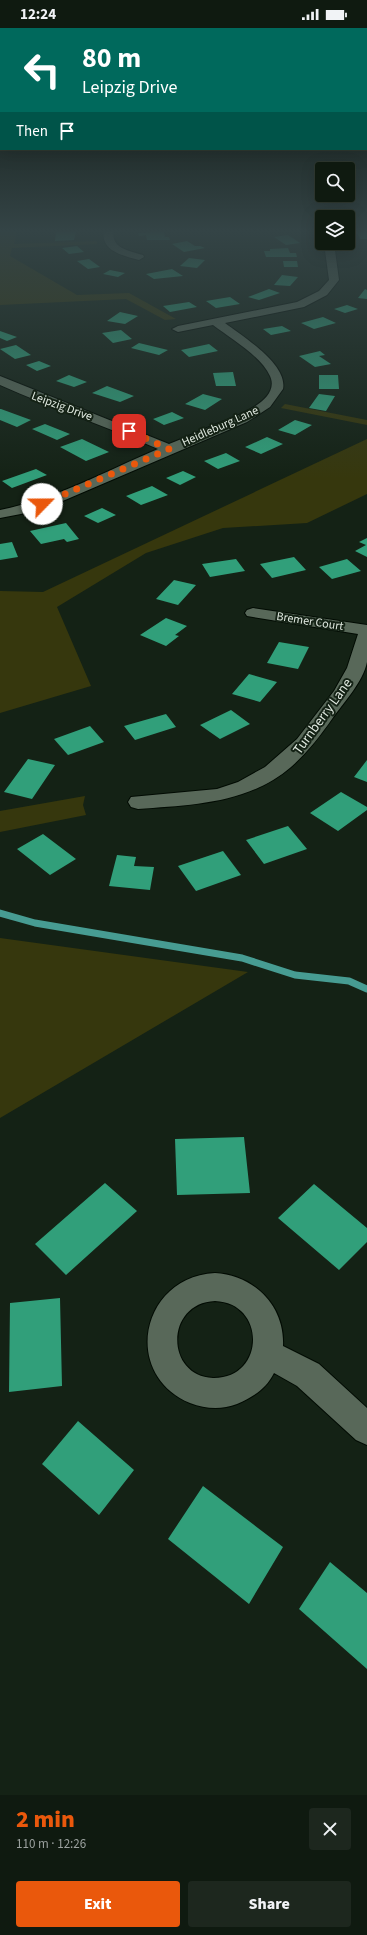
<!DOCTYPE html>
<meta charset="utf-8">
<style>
body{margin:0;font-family:"Source Sans 3",sans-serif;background:#1d271e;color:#f1f3f6;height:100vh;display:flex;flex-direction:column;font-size:15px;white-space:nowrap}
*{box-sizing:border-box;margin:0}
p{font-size:13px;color:#9ba19f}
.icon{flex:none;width:22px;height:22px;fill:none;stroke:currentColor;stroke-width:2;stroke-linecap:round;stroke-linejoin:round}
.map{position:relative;height:1767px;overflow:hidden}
.details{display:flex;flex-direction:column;background:#0f1a10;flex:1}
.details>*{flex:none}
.top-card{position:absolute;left:0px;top:0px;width:367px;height:122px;box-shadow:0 4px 16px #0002,0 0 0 1px #2f3830;background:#00695c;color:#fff;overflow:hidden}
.buttons{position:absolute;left:315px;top:134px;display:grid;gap:8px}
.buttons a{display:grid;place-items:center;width:40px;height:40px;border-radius:4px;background:#0f1a10;box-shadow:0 4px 16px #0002,0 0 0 1px #2f3830;font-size:20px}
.pin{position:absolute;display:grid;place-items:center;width:34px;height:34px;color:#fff;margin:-17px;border-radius:8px;box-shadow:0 2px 6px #0006}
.me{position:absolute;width:44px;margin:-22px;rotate:67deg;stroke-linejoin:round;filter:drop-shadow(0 0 3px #0008)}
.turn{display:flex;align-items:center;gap:14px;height:84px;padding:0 16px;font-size:18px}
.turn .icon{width:52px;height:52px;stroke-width:2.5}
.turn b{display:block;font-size:28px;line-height:34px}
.then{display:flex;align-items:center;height:38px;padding:0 16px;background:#0003;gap:8px;font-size:15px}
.round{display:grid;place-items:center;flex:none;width:42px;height:42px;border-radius:4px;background:#1d271e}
.headline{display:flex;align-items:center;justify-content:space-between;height:68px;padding:0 16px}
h1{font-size:24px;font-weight:800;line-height:30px;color:#ea580c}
.button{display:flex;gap:8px;margin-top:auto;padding:8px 16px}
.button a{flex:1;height:46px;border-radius:4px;background:#ea580c;color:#fff;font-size:16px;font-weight:800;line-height:46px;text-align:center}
.button a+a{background:#1d271e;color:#f1f3f6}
.status{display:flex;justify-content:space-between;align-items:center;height:28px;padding:0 20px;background:#0f1a10;direction:ltr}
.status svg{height:11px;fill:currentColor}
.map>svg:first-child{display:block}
</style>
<div class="status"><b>12:24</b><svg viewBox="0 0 49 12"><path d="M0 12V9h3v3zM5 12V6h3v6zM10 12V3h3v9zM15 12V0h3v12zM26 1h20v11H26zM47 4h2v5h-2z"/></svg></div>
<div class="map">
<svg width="367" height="1767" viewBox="0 0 367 1767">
<rect width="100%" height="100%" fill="#142215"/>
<path fill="#36370d" d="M 0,203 L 17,203 L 14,216 L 97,213 L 97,216 L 12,220 L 10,228 L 77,267 L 129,265 L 176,291 L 165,292 L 126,271 L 0,277 Z
M 285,376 L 367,392 L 367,397 L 281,380 Z
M 367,411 L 367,466 L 307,495 L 223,500 L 146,525 L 57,579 L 91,658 L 0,685 L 0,563 L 43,564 Z
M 85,768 L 83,777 L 86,787 L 0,804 L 0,783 Z
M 0,910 L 248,944 L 0,1090 Z"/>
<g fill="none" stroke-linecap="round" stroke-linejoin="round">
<path stroke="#479c92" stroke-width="7" d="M 0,885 L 35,895 L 242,930 L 295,947 L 349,953 L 367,961"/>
</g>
<path fill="#319f7a" d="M 56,204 L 76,204 L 74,212 L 55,213 Z
M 164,204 L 165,209 L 169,209 L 170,212 L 147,212 L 146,207 L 139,208 L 138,205 Z
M 357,204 L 367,204 L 367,211 L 360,211 Z
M 288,207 L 300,215 L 286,217 L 274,209 Z
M 187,213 L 195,218 L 200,218 L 205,220 L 184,224 L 172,216 Z
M 77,218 L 84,224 L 69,226 L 62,220 Z
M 288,220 L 290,225 L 296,225 L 297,229 L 266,229 L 264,223 L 270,223 L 270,221 Z
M 189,230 L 205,232 L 197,240 L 180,238 Z
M 89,231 L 100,239 L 88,241 L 77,233 Z
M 283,233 L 297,233 L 298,239 L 284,239 Z
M 172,241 L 183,248 L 154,251 L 146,246 Z
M 110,242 L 125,245 L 118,249 L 103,246 Z
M 282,247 L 298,249 L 290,258 L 274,257 Z
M 269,261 L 280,265 L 259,272 L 248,269 Z
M 365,261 L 367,262 L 367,271 L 358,270 Z
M 230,269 L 240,276 L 216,280 L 206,273 Z
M 189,274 L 197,279 L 170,284 L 163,278 Z
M 347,277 L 358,281 L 345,285 L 334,281 Z
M 120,284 L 138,288 L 125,296 L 107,293 Z
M 323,289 L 336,295 L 314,301 L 301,295 Z
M 282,298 L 291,303 L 271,307 L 263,301 Z
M 121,302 L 132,311 L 113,315 L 102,305 Z
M 0,303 L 17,309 L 7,313 L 0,310 Z
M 139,315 L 168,322 L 159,327 L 131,320 Z
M 209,316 L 218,323 L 189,329 L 181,322 Z
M 16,317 L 31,327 L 15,331 L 0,321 Z
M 320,323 L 325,327 L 319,328 L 331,336 L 315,339 L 299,328 Z
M 39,333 L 51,338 L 37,343 L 26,337 Z
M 233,344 L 236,358 L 216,358 L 213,345 Z
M 69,347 L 87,354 L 74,359 L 56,353 Z
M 319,347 L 338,347 L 339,361 L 319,361 Z
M 107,358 L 134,368 L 120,374 L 92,365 Z
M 203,366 L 222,371 L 205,382 L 185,376 Z
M 319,366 L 335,368 L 326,383 L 309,380 Z
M 0,381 L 1,381 L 31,392 L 17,399 L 0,392 Z
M 172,384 L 184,390 L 164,397 L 153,391 Z
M 295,392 L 312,397 L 295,407 L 278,402 Z
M 45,396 L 70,406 L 57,412 L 32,401 Z
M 267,409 L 283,416 L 261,426 L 245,419 Z
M 82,411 L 109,424 L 86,433 L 60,419 Z
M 226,425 L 240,433 L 218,441 L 204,433 Z
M 36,441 L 47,447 L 12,460 L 2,453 Z
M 183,443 L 196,449 L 180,457 L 166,450 Z
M 152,458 L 168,467 L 141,477 L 126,468 Z
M 102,480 L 116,487 L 98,495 L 84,488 Z
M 66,495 L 79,511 L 67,514 L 64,511 L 41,516 L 30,503 Z
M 367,510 L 367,529 L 355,523 L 366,517 L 359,514 Z
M 12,514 L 18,529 L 0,532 L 0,516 Z
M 294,529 L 306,542 L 272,550 L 260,536 Z
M 236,531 L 245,543 L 210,549 L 202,536 Z
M 347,531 L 361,543 L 332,551 L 319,539 Z
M 174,552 L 196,557 L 178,577 L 156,571 Z
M 166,590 L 187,598 L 175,607 L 179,608 L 166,618 L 140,607 Z
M 279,614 L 309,619 L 298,641 L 267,635 Z
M 249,646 L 277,654 L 260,674 L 232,666 Z
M 231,682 L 250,696 L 220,711 L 200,697 Z
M 166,686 L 176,699 L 135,712 L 124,698 Z
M 90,698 L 104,714 L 68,727 L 54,711 Z
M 28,731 L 55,737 L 32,771 L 4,764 Z
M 367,732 L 367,754 L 354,749 Z
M 341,764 L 367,779 L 367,782 L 338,803 L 310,785 Z
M 288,798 L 307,821 L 264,836 L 246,812 Z
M 43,806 L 76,831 L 50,847 L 17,821 Z
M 223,823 L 241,847 L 196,863 L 178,838 Z
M 117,827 L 136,829 L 134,838 L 154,839 L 150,862 L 109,858 Z
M 244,1109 L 250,1165 L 177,1167 L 175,1111 Z
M 105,1155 L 137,1183 L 66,1247 L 35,1216 Z
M 314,1156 L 367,1200 L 367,1214 L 339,1242 L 278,1190 Z
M 60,1270 L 62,1358 L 9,1364 L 10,1275 Z
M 78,1393 L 134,1442 L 99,1487 L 42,1436 Z
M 203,1458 L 283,1519 L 249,1576 L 168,1511 Z
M 330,1534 L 367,1565 L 367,1641 L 299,1581 Z"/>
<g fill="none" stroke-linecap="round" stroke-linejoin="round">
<g stroke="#020b03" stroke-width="2">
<path id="street" d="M 104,203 L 114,203 C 110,220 130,223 143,227 L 144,229 L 139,232 C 124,228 100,223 104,203 Z
M 324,215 L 334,215 L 339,252 L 327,267 L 304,279 L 225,295 C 242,308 288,336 283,361 L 270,379 L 247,394 L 65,472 L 26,485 L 0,490 L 0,482 C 56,471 106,443 158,421 C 105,398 52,380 0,357 L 0,348 L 169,416 C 184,410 199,404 214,397 C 231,390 282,374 270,348 C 261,328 230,310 213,297 L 178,304 L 172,301 L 178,298 L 297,274 L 319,263 L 329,252 Z
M 253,580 L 367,597 C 367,609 367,622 367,634 C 363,654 344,674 332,691 C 320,708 307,725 291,739 C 248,776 191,777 138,781 L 131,779 L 128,774 L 131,769 L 217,761 L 238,754 L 265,739 L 297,711 L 334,663 L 347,640 L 358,606 L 247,588 L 245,585 L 247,582 Z
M 215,1245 C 254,1247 285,1278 283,1318 L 319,1336 L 367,1380 L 367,1417 L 356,1412 L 297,1358 L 274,1345 C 266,1361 253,1369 237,1376 C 221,1382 206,1381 190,1375 C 121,1346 141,1249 215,1245 ZM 215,1273 C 267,1275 265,1351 213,1350 C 165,1348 165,1275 215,1273 Z"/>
</g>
<use href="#street" fill="#586859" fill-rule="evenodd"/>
</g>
<linearGradient id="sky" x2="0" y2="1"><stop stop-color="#0b130c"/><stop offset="0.45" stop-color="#344446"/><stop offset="1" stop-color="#344446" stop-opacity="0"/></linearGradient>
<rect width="367" height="451" fill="url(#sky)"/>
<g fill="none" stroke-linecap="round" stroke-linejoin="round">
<path stroke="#ea580c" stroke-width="7" stroke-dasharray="0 12.6" d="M 42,476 L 169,421 L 129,403"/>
</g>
<g text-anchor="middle" stroke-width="4" stroke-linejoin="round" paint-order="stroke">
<g font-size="12" fill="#e1eae1" stroke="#142215">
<text transform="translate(62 378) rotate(20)" y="4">Leipzig Drive</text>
<text transform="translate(220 398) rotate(-24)" y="4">Heidleburg Lane</text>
<text transform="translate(310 593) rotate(9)" y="4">Bremer Court</text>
</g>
<g font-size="14" fill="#e1eae1" stroke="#142215">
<text transform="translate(322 688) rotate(-54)" y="5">Turnberry Lane</text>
</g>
</g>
</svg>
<div class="buttons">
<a><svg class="icon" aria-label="search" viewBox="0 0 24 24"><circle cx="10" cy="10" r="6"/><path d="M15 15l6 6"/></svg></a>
<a><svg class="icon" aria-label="layers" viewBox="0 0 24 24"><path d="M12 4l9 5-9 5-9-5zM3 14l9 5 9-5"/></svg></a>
</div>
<div class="pin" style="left:129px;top:403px;background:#d93025"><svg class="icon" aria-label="arrive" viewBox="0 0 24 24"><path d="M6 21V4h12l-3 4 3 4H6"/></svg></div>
<svg class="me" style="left:42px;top:476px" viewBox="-20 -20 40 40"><circle r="19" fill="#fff"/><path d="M0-13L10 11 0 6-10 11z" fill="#ea580c"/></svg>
<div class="top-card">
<div class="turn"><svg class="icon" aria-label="left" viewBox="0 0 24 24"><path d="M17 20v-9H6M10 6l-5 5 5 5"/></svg><div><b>80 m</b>Leipzig Drive</div></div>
<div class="then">Then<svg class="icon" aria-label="arrive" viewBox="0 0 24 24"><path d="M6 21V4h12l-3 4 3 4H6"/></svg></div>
</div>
</div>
<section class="details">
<div class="headline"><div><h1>2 min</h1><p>110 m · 12:26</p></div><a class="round"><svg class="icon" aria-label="close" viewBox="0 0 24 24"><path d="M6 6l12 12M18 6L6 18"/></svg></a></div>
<div class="button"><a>Exit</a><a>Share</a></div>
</section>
